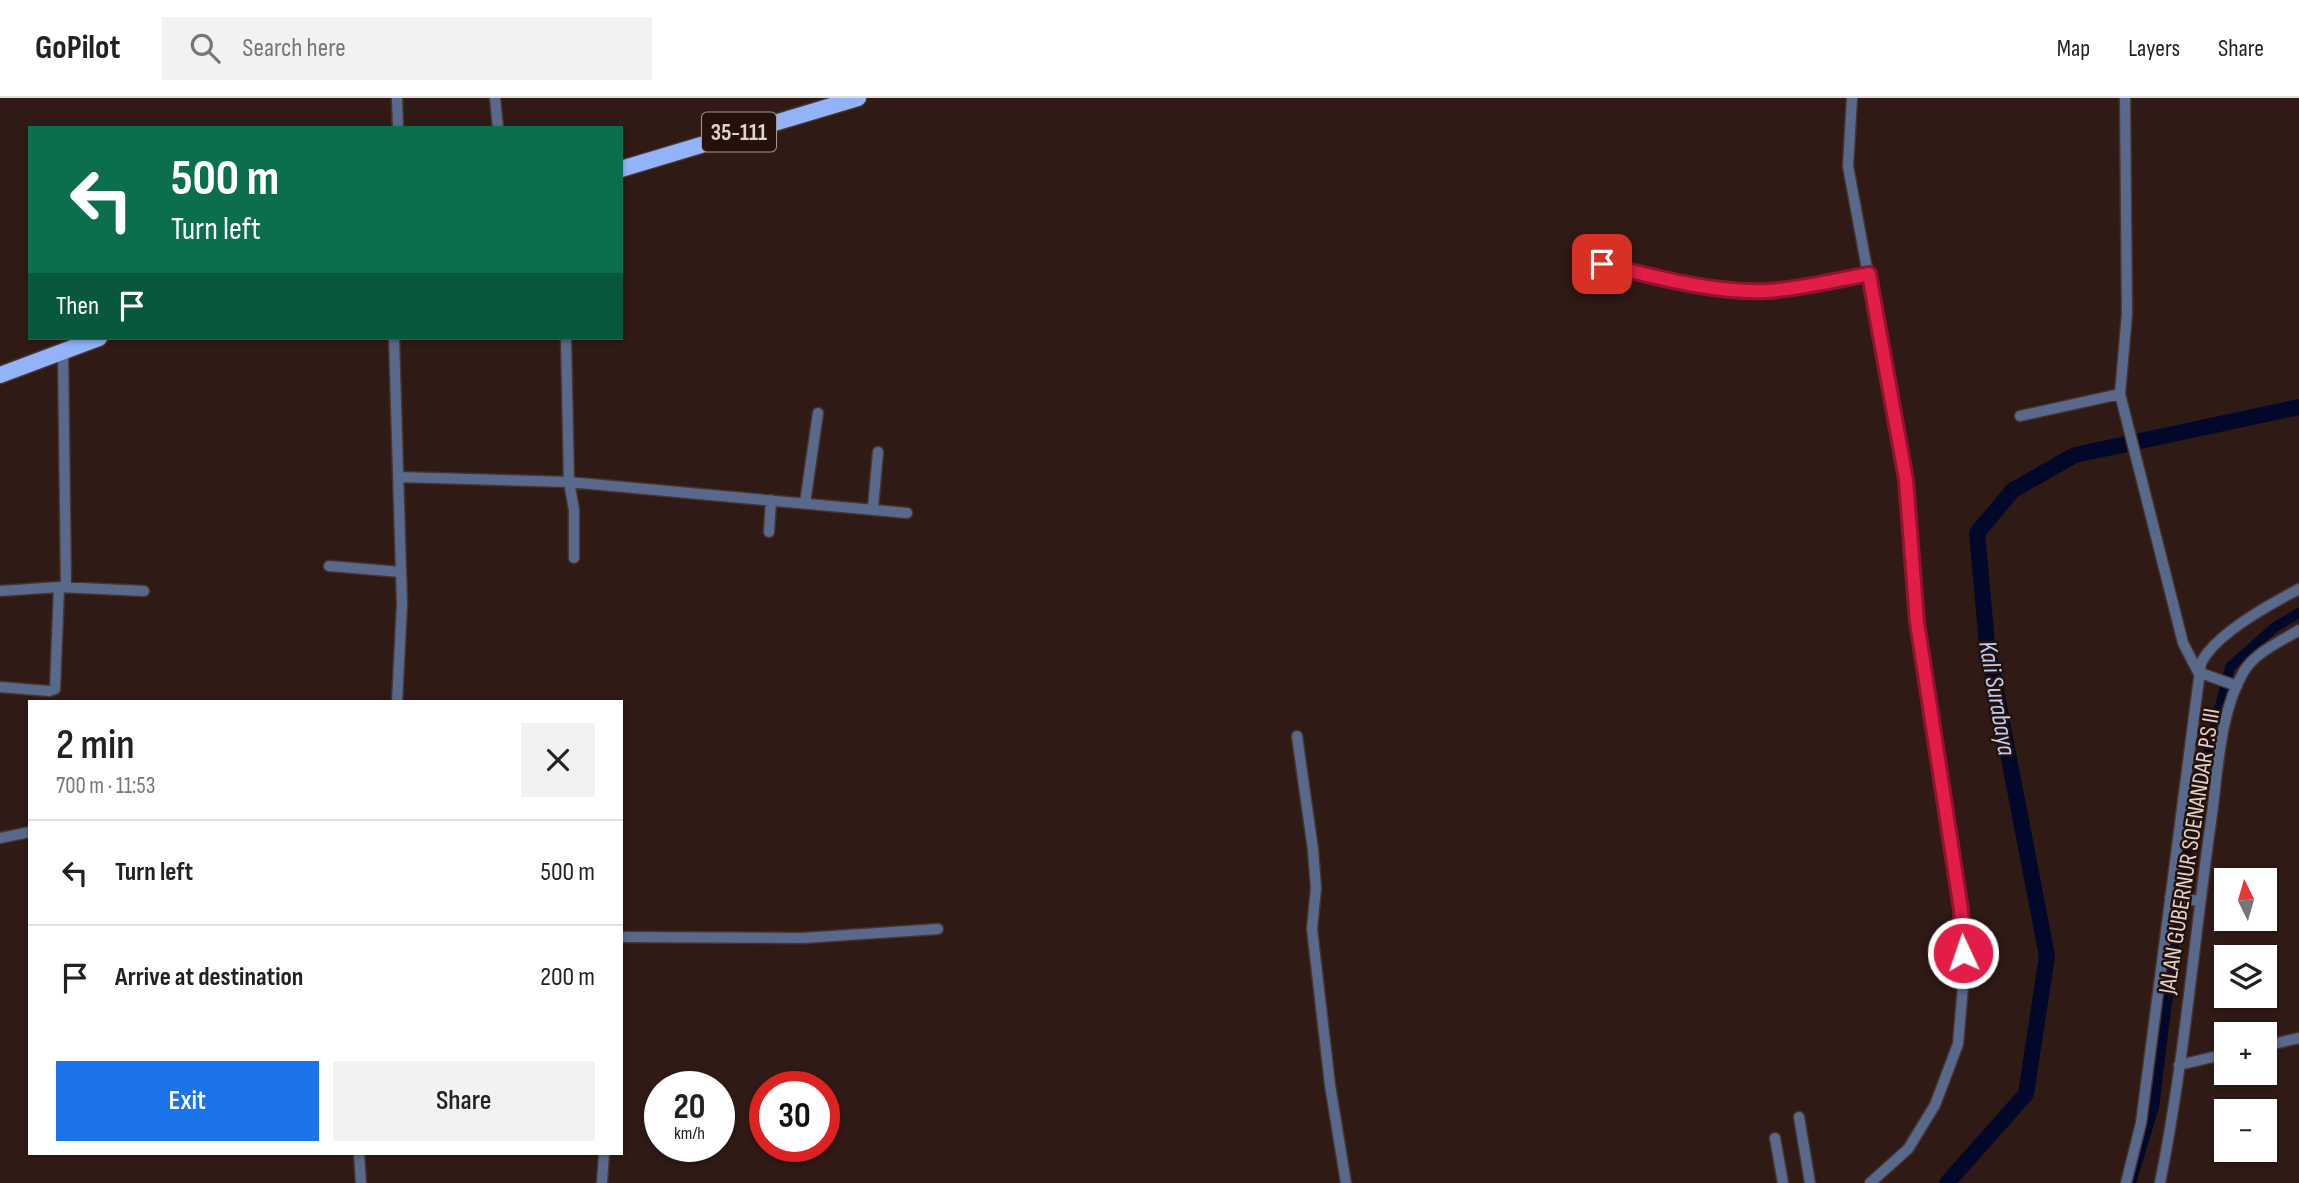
<!DOCTYPE html>
<meta charset="utf-8">
<style>
body{margin:0;font-family:"Sofia Sans Condensed",sans-serif;background:#f2f2f2;color:#222;height:100vh;display:flex;flex-direction:column;font-size:26px;white-space:nowrap}
*{box-sizing:border-box;margin:0}
p{font-size:23px;color:#767676}
.icon{flex:none;width:38px;height:38px;fill:none;stroke:currentColor;stroke-width:2;stroke-linecap:round;stroke-linejoin:round}
.map{position:relative;flex:1;overflow:hidden}
.sheet{position:absolute;left:28px;top:602px;width:595px;height:455px;display:flex;flex-direction:column;background:#fff;border-radius:0px;box-shadow:0 2px 5px #0004}
.sheet>*{flex:none}
.guide{position:absolute;left:28px;top:28px;width:595px;height:214px;border-radius:0px;box-shadow:0 2px 5px #0004;background:#0b6e4f;color:#fff;overflow:hidden}
.needle{width:46px;rotate:355deg}
.tools{position:absolute;left:2214px;top:770px;display:grid;gap:14px}
.tools a{display:grid;place-items:center;width:63px;height:63px;border-radius:0px;background:#fff;box-shadow:0 2px 5px #0004;font-size:35px}
.speed{position:absolute;left:644px;top:973px;display:flex;gap:14px;font-size:35px;font-weight:700;text-align:center}
.speed>*{display:grid;place-content:center;width:91px;height:91px;border-radius:50%;background:#fff;box-shadow:0 2px 5px #0004;line-height:1}
.speed small{font-size:18px;font-weight:400}
.speed .limit{border:10px solid #d22;background:#fff;color:#111}
.pin{position:absolute;display:grid;place-items:center;width:60px;height:60px;color:#fff;margin:-30px;border-radius:14px;box-shadow:0 4px 10px #0006}
.me{position:absolute;width:77px;margin:-38px;rotate:357deg;stroke-linejoin:round;filter:drop-shadow(0 0 5px #0008)}
.turn{display:flex;align-items:center;gap:24px;height:147px;padding:0 28px;font-size:32px}
.turn .icon{width:91px;height:91px;stroke-width:2.5}
.turn b{display:block;font-size:49px;line-height:60px}
.then{display:flex;align-items:center;height:66px;padding:0 28px;background:#0003;gap:14px;font-size:26px}
.round{display:grid;place-items:center;flex:none;width:74px;height:74px;border-radius:0px;background:#f2f2f2}
.summary{display:flex;align-items:center;justify-content:space-between;height:119px;padding:0 28px}
h1{font-size:42px;font-weight:600;line-height:52px}
.primary-button{display:flex;gap:14px;margin-top:auto;padding:14px 28px}
.primary-button a{flex:1;height:80px;border-radius:0px;background:#1a73e8;color:#fff;font-size:28px;font-weight:600;line-height:80px;text-align:center}
.primary-button a+a{background:#f2f2f2;color:#222}
ul{padding:0;list-style:none}
li{display:flex;align-items:center;gap:21px;height:105px;padding:0 28px;border-top:2px solid #e0e0e0}
li div{flex:1}
li b{display:block;font-size:26px}
li em{font-style:normal}
header{display:flex;align-items:center;gap:42px;box-sizing:border-box;height:98px;padding:0 35px;background:#fff;border-bottom:2px solid #e0e0e0}
header strong{font-size:33px}
nav{display:flex;gap:38px;margin-inline-start:auto;font-size:24px}
.search{width:490px;height:63px;background:#f2f2f2;display:flex;align-items:center;gap:18px;box-sizing:border-box;padding:0 24px;border-radius:0px;color:#767676;font-size:26px}
.map>svg:first-child{display:block}
</style>
<header>
<strong>GoPilot</strong>
<div class="search"><svg class="icon" aria-label="search" viewBox="0 0 24 24"><circle cx="10" cy="10" r="6"/><path d="M15 15l6 6"/></svg>Search here</div>
<nav><a>Map</a><a>Layers</a><a>Share</a></nav>
</header>
<div class="map">
<svg width="2299" height="1085" viewBox="0 0 2299 1085">
<rect width="100%" height="100%" fill="#2f1a15"/>
<g fill="none" stroke-linecap="round" stroke-linejoin="round">
<path stroke="#020829" stroke-width="10" d="M 2131,1085 L 2154,1009 L 2188,735 L 2230,569 L 2275,529 L 2299,515"/>
<path stroke="#020829" stroke-width="16" d="M 1947,1085 L 2026,996 L 2047,858 L 1987,546 L 1977,435 L 2013,392 L 2075,357 L 2299,309"/>
<g stroke="#48342f" stroke-width="13">
<path id="street" d="M 397,0 L 398,30
M 495,0 L 498,30
M 1852,0 L 1848,68 L 1906,382 L 1917,524 L 1961,812 L 1964,877 L 1958,946 L 1935,1007 L 1908,1051 L 1870,1085
M 2125,0 L 2127,216 L 2120,296 L 2183,545 L 2198,574 L 2237,588
M 1602,166 C 1656,179 1712,195 1767,193 C 1801,191 1836,182 1869,176
M 394,240 L 402,506 L 397,604
M 566,240 L 569,384 L 907,415
M 63,253 L 66,489
M 2020,318 L 2120,296
M 398,379 L 569,384 L 574,412 L 574,460
M 805,405 L 818,315
M 873,409 L 878,354
M 769,434 L 771,402
M 329,468 L 401,474
M 0,493 L 59,489 L 144,493
M 0,589 L 49,593 L 55,591 L 59,489
M 1297,638 L 1313,752 L 1316,790 L 1312,831 L 1330,987 L 1346,1085
M 0,740 L 30,734
M 2170,799 L 2200,803
M 621,839 L 803,840 L 938,831
M 2264,948 L 2299,940
M 2179,967 L 2226,956
M 1799,1019 L 1810,1085
M 1775,1040 L 1783,1085
M 359,1055 L 361,1085
M 602,1085 L 604,1055
M 2126,1085 L 2141,1025 L 2201,565 C 2215,536 2270,506 2299,491
M 2160,1085 C 2184,966 2194,843 2211,723 C 2218,675 2219,615 2244,573 C 2256,554 2280,544 2299,532"/>
</g>
<g stroke="#48342f" stroke-width="19">
<path id="primary" d="M 621,71 L 858,0
M 0,277 L 99,240"/>
</g>
<use href="#street" stroke="#59698b" stroke-width="10"/>
<use href="#primary" stroke="#92b2f9" stroke-width="16"/>
</g>
<g fill="none" stroke-linecap="round" stroke-linejoin="round">
<g stroke="#92132f" stroke-width="18">
<path id="route" d="M 1602,166 C 1656,179 1712,195 1767,193 C 1801,191 1836,182 1869,176 L 1906,382 L 1917,524 L 1961,812 L 1963,855"/>
</g>
<use href="#route" stroke="#e11d48" stroke-width="12"/>
</g>
<g text-anchor="middle" stroke-width="5" stroke-linejoin="round" paint-order="stroke">
<rect fill="#25110c" stroke="#a99894" stroke-width="2" x="702" y="14.5" width="74" height="39" rx="5"/>
<g font-size="23" font-weight="bold" fill="#e1d2ce">
<text x="739" y="42">35-111</text>
</g>
<g font-size="24" fill="#e1d2ce" stroke="#25110c">
<text transform="translate(2189 753) rotate(-81)" y="8">JALAN GUBERNUR SOENANDAR P.S III</text>
</g>
<g font-size="26" font-style="italic" fill="#bbcef5" stroke="#25110c">
<text transform="translate(1998 600) rotate(80)" y="9">Kali Surabaya</text>
</g>
</g>
</svg>
<div class="tools">
<a><svg class="needle" viewBox="-14 -14 28 28"><path d="M0-13l5 13h-10z" fill="#e53935"/><path d="M0 13l5-13h-10z" fill="#767676"/></svg></a>
<a><svg class="icon" aria-label="layers" viewBox="0 0 24 24"><path d="M12 4l9 5-9 5-9-5zM3 14l9 5 9-5"/></svg></a>
<a>+</a>
<a>−</a>
</div>
<div class="speed"><div>20<small>km/h</small></div><div class="limit">30</div></div>
<div class="pin" style="left:1602px;top:166px;background:#d93025"><svg class="icon" aria-label="arrive" viewBox="0 0 24 24"><path d="M6 21V4h12l-3 4 3 4H6"/></svg></div>
<svg class="me" style="left:1963px;top:855px" viewBox="-20 -20 40 40"><circle r="17" fill="#e11d48" stroke="#fff" stroke-width="3"/><path d="M0-11L8 9 0 5-8 9z" fill="#fff"/></svg>
<div class="guide">
<div class="turn"><svg class="icon" aria-label="left" viewBox="0 0 24 24"><path d="M17 20v-9H6M10 6l-5 5 5 5"/></svg><div><b>500 m</b>Turn left</div></div>
<div class="then">Then<svg class="icon" aria-label="arrive" viewBox="0 0 24 24"><path d="M6 21V4h12l-3 4 3 4H6"/></svg></div>
</div>
<section class="sheet">
<div class="summary"><div><h1>2 min</h1><p>700 m · 11:53</p></div><a class="round"><svg class="icon" aria-label="close" viewBox="0 0 24 24"><path d="M6 6l12 12M18 6L6 18"/></svg></a></div>
<ul>
<li><svg class="icon" aria-label="left" viewBox="0 0 24 24"><path d="M17 20v-9H6M10 6l-5 5 5 5"/></svg><div><b>Turn left</b></div><em>500 m</em></li>
<li><svg class="icon" aria-label="arrive" viewBox="0 0 24 24"><path d="M6 21V4h12l-3 4 3 4H6"/></svg><div><b>Arrive at destination</b></div><em>200 m</em></li>
</ul>
<div class="primary-button"><a>Exit</a><a>Share</a></div>
</section>
</div>
